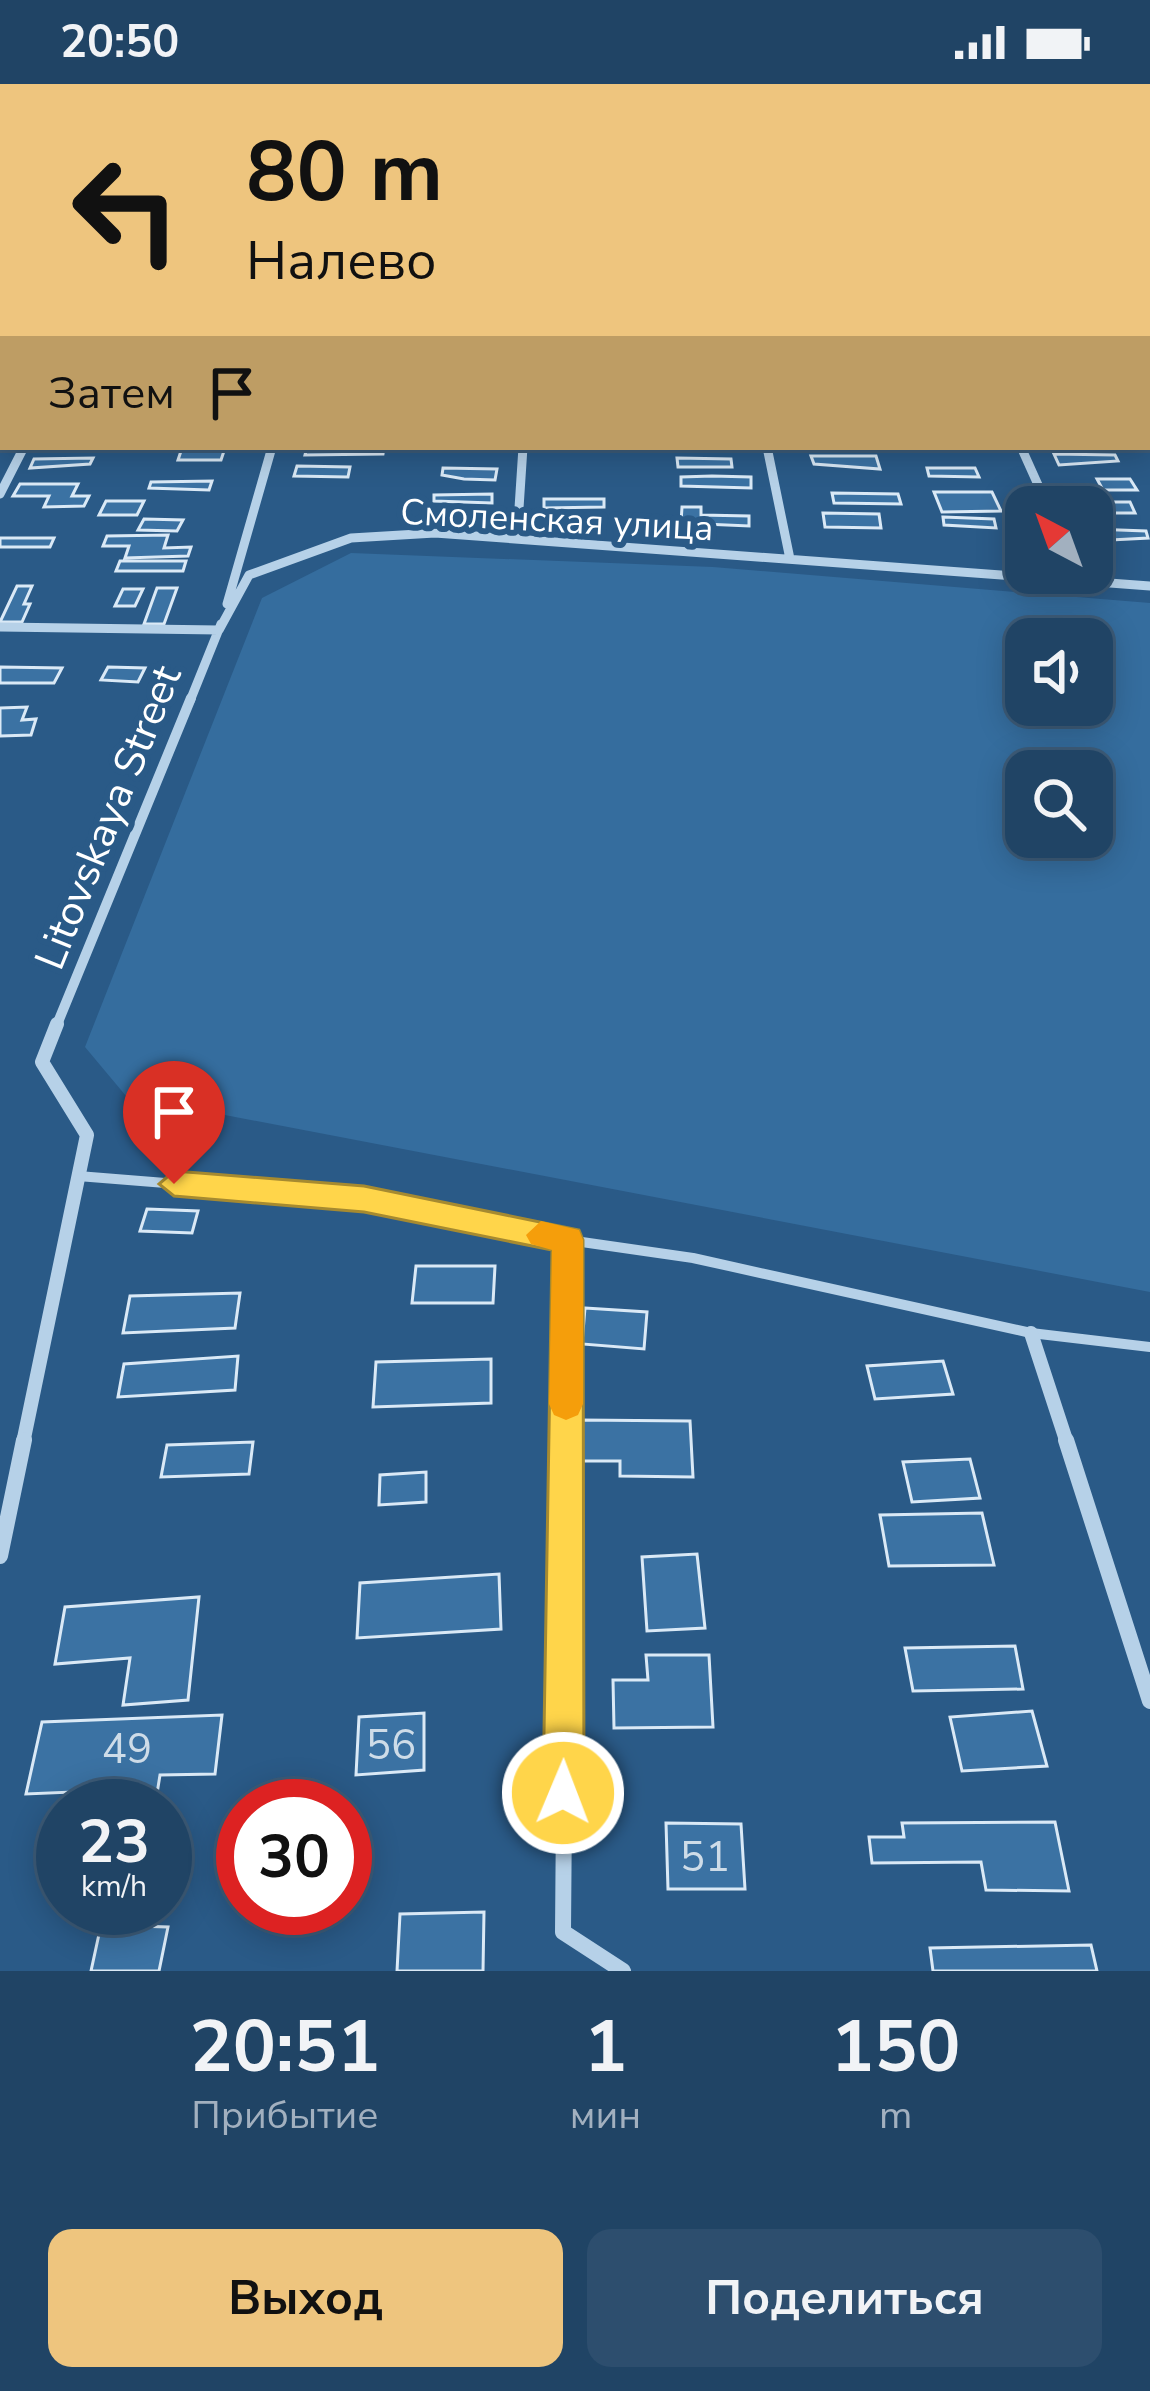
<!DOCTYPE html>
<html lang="ru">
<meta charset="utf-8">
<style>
body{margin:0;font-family:"Nunito Sans",sans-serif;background:#2d4e6e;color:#f1f3f6;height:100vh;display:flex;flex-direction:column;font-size:45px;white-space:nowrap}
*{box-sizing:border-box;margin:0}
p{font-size:39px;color:#a2b0bf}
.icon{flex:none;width:66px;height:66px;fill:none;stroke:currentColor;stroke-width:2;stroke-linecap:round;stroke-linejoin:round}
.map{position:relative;height:1887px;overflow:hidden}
.side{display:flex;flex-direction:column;background:#204465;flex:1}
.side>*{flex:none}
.hud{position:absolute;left:0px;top:0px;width:1152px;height:366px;box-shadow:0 6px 30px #0003,0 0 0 3px #3d5c79;background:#eec57e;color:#111;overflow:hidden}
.needle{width:78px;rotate:319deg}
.buttons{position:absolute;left:1005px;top:402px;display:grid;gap:24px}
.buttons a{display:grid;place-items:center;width:108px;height:108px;border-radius:24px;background:#204465;box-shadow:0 6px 30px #0003,0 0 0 3px #3d5c79;font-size:60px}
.speed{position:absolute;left:36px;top:1695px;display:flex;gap:24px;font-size:60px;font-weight:700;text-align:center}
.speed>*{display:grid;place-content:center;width:156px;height:156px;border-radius:50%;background:#204465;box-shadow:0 6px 30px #0003,0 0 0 3px #3d5c79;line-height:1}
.speed small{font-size:30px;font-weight:400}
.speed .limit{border:18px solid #d22;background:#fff;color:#111}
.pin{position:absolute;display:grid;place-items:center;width:102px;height:102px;color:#fff;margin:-123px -51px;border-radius:50% 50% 50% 0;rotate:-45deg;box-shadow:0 0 12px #0007}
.pin .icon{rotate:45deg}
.me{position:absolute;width:132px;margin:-66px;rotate:1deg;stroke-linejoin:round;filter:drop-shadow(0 0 9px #0008)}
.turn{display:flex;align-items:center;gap:42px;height:252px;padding:0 48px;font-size:54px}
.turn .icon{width:156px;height:156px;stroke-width:2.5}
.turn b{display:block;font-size:84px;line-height:102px}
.then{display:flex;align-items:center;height:114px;padding:0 48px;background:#0003;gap:24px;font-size:45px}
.eta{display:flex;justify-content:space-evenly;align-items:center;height:204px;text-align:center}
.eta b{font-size:72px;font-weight:700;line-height:84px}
.primary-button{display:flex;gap:24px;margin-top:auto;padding:24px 48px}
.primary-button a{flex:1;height:138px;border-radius:24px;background:#eec57e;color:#111;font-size:48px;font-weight:700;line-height:138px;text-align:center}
.primary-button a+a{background:#2d4e6e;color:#f1f3f6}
.status{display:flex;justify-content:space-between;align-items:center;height:84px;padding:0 60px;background:#204465;direction:ltr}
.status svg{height:33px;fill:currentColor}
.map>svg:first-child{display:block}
</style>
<div class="status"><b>20:50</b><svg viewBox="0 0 49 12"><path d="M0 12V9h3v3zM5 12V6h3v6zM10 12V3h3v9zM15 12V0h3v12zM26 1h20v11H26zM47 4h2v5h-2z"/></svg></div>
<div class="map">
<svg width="1150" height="1887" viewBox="0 0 1150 1887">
<rect width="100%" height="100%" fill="#2a5a87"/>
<path fill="#356d9e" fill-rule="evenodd" d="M 351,469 L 713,483 L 1150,519 L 1150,1208 L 126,1012 L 85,963 L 262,514 ZM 1026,555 L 1092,555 L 1092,621 L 1026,621 ZM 1026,687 L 1092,687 L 1092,753 L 1026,753 Z"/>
<path fill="#3b72a3" stroke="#dae9f6" stroke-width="3" d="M 307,363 L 384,363 L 383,370 L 305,371 Z
M 182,364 L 225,364 L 221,376 L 178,376 Z
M 1054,370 L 1115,371 L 1118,377 L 1059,381 Z
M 811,372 L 876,372 L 880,385 L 814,380 Z
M 93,374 L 90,380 L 30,384 L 34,375 Z
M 677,374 L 731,375 L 732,383 L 678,383 Z
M 297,382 L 350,383 L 348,393 L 294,392 Z
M 443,384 L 497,385 L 495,396 L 464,395 L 442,391 Z
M 927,384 L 975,384 L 979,393 L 929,392 Z
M 712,392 L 751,393 L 751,404 L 681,402 L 681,393 Z
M 1097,395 L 1130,395 L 1137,406 L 1103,406 Z
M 212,397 L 209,406 L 149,404 L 151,398 Z
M 20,400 L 78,400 L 72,412 L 89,412 L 84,422 L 44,423 L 49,412 L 13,412 Z
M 934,408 L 992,408 L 1001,427 L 942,428 Z
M 832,409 L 898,410 L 901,420 L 834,419 Z
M 492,410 L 492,419 L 434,417 L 434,411 Z
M 544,415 L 604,415 L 604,423 L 544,424 Z
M 106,417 L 144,417 L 137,431 L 99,431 Z
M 1071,418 L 1130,418 L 1135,429 L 1092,429 L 1092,423 L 1074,423 Z
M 682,423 L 701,423 L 701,431 L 749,432 L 749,442 L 681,439 Z
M 823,429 L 879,430 L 881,444 L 825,443 Z
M 943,433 L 994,435 L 996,444 L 944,441 Z
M 144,435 L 183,436 L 177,447 L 138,446 Z
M 1092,445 L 1146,447 L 1148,454 L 1092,457 Z
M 168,451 L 164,464 L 191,463 L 188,472 L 125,474 L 129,462 L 103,462 L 107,452 Z
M 0,454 L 54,454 L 50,463 L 0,463 Z
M 120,477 L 186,477 L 183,487 L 116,487 Z
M 17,502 L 32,502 L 24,520 L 30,520 L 22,538 L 0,538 Z
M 157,504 L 177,504 L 164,540 L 144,540 Z
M 123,505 L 143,505 L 135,522 L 115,522 Z
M 0,583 L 62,584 L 54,599 L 0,599 Z
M 108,583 L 145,584 L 138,598 L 101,596 Z
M 27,623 L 22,636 L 36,635 L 31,651 L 0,652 L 0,624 Z
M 147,1125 L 198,1127 L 192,1149 L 140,1147 Z
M 416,1182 L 495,1182 L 493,1219 L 412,1219 Z
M 240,1209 L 235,1244 L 123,1249 L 130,1212 Z
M 585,1224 L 647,1228 L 644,1265 L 582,1260 Z
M 238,1272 L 235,1306 L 118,1313 L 124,1280 Z
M 491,1275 L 491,1319 L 373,1323 L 376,1278 Z
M 943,1277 L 953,1310 L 875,1315 L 867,1282 Z
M 580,1336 L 690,1337 L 693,1393 L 620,1392 L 620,1377 L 580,1377 Z
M 253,1358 L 249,1390 L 161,1393 L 167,1361 Z
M 970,1375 L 980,1414 L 912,1418 L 903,1378 Z
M 426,1388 L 426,1418 L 379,1421 L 380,1391 Z
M 982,1429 L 994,1481 L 889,1482 L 880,1431 Z
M 697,1470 L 705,1544 L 647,1547 L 642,1473 Z
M 499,1490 L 501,1545 L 357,1554 L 360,1499 Z
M 199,1513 L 188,1616 L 123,1621 L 130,1574 L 55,1580 L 65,1523 Z
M 1015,1562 L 1023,1605 L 913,1607 L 905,1564 Z
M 646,1571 L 709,1571 L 713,1643 L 614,1644 L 613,1596 L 648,1596 Z
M 1032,1627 L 1047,1682 L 962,1687 L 950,1633 Z
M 424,1629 L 424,1686 L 356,1691 L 359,1633 Z
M 222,1631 L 215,1690 L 160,1691 L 155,1722 L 118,1722 L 120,1706 L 26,1710 L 42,1638 Z
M 1055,1738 L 1069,1807 L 986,1806 L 981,1778 L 872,1779 L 869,1753 L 904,1753 L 902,1739 Z
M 666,1739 L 741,1740 L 745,1805 L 668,1805 Z
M 484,1828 L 483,1887 L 397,1887 L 400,1830 Z
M 101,1841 L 168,1843 L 159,1887 L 91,1887 Z
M 1091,1861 L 1097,1887 L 933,1887 L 930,1864 Z"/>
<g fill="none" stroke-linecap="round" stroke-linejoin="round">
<path stroke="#b6d1e8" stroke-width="4.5" d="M 658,0 L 741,0
M 752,0 L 931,3"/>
<path stroke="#b6d1e8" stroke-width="10" d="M 78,1092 L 364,1115 L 568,1156 L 693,1174 L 1031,1249 L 1150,1263"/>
<path stroke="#b6d1e8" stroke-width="4.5" d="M 0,75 L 3,71"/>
<path stroke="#b6d1e8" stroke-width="9" d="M 767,363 L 790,475
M 1021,363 L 1048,423
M 0,410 L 24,363
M 517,455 L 523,363
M 227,520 L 272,363
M 0,543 L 219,546 L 249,491 L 351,454 L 435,449 L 1150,502
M 190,617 L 221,540"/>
<path stroke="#b6d1e8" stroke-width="10" d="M 56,943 L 191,614"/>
<path stroke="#b6d1e8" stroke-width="14" d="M 1031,1249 L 1067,1359
M 23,1359 L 87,1051 L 42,978 L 57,940
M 567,1359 L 568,1156"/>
<path stroke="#b6d1e8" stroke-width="16" d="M 567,1356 L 563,1848 L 623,1887
M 1066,1356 L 1150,1617
M 0,1472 L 24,1356"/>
</g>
<path fill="#ffd54a" stroke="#a68a30" stroke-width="3" d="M 174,1087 L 364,1102 L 579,1146 L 583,1156 L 584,1709 L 578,1724 L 563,1730 L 549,1724 L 543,1709 L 552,1166 L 364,1128 L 174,1112 L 159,1100 Z"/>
<path fill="#f59e0b" d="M 541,1137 L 579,1146 L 583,1156 L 583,1320 L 578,1331 L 566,1336 L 554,1331 L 549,1320 L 552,1166 L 531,1160 L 526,1151 Z"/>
<g text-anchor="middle" stroke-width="12" stroke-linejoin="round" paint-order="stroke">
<g font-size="36" fill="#fff" stroke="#2a5a87">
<text transform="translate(557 435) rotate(3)" y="13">Смоленская улица</text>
</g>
<g font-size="42" fill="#fff" stroke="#2a5a87">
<text transform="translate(107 733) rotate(-68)" y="15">Litovskaya Street</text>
</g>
<g font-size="42" fill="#cedce8">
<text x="391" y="1675">56</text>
<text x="127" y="1679">49</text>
<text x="705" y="1787">51</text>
</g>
</g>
</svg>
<div class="buttons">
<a><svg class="needle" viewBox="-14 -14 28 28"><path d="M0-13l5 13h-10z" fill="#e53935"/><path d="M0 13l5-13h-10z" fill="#a2b0bf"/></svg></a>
<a><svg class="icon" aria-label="sound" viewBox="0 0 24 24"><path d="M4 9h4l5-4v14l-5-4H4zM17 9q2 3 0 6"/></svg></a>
<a><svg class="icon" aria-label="search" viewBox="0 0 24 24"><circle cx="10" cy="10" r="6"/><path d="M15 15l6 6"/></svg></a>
</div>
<div class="speed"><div>23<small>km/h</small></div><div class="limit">30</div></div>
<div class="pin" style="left:174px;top:1100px;background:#d93025"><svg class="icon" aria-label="arrive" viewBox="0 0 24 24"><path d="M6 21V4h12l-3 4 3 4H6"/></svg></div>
<svg class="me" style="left:563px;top:1709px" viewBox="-20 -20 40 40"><circle r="17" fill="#ffd54a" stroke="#fff" stroke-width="3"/><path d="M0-11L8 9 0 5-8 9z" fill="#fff"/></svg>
<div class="hud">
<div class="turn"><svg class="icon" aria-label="left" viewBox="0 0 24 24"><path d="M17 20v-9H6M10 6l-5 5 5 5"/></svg><div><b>80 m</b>Налево</div></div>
<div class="then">Затем<svg class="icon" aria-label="arrive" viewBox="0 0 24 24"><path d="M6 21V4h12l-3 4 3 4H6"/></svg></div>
</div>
</div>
<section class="side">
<div class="eta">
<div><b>20:51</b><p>Прибытие</p></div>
<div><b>1</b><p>мин</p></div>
<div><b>150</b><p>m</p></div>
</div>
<div class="primary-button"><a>Выход</a><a>Поделиться</a></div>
</section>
